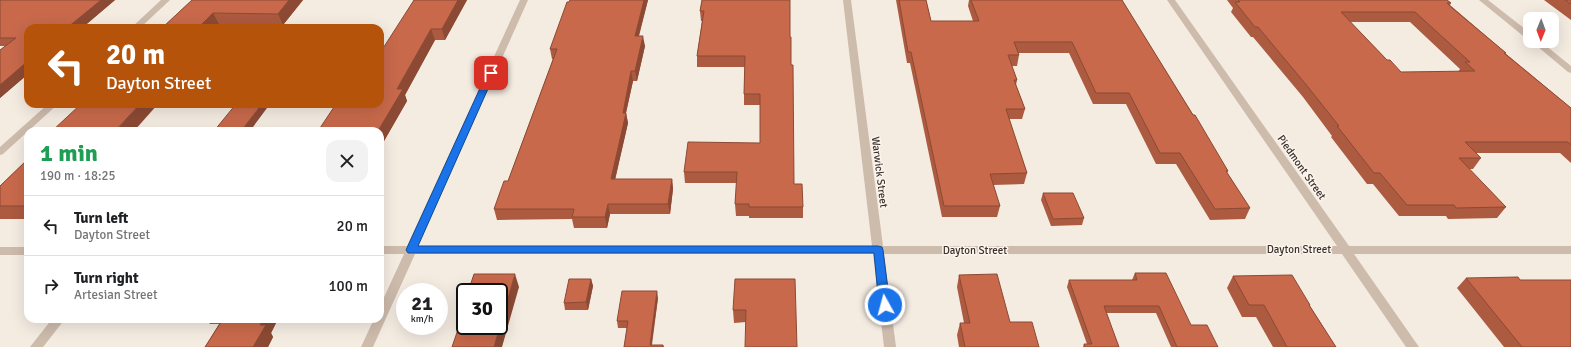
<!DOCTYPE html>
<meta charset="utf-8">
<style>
body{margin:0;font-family:Signika,sans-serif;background:#f2f2f2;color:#202124;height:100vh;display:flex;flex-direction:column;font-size:15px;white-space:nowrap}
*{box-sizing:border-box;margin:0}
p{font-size:13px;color:#757577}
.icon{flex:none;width:22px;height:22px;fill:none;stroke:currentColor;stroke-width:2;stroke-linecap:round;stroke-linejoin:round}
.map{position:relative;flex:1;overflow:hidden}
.sheet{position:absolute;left:24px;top:127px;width:360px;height:196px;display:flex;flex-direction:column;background:#fff;border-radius:12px;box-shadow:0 4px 16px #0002}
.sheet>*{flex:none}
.banner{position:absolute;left:24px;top:24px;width:360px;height:84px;border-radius:12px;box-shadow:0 4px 16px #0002;background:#b45309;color:#fff;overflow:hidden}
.needle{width:26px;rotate:181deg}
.controls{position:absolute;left:1523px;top:12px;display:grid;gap:8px}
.controls a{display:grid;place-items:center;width:36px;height:36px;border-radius:8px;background:#fff;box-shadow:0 4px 16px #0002;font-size:20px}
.speed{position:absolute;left:396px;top:283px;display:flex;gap:8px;font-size:20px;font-weight:700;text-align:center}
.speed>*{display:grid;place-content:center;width:52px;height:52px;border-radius:50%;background:#fff;box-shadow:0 4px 16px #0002;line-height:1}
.speed small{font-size:10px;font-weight:400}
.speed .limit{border:2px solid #111;border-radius:6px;background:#fff;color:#111}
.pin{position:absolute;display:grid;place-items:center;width:34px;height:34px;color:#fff;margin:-17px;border-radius:8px;box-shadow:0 2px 6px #0006}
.me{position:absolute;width:44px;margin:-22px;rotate:353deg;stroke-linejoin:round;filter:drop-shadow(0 0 3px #0008)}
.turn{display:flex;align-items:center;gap:14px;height:84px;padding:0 16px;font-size:18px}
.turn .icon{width:52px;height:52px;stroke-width:2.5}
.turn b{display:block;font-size:28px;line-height:34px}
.round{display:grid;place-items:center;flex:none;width:42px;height:42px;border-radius:12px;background:#f2f2f2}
.headline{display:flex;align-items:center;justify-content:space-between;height:68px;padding:0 16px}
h1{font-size:24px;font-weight:700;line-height:30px;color:#1e9e55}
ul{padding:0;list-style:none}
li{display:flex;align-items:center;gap:12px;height:60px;padding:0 16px;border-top:1px solid #e0e0e0}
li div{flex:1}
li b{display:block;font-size:15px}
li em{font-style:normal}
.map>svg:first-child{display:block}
</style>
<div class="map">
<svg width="1571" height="347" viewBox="0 0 1571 347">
<rect width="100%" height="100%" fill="#f4ebe1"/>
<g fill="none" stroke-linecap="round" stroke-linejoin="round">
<path fill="#cdbbac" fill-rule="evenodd" d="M 52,319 L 65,319 L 43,347 L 30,347 Z"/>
<path fill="#cdbbac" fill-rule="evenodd" d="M 161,0 L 170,0 L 140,28 L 131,28 Z
M 520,0 L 528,0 L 418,246 L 872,246 L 843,0 L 851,0 L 883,246 L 1337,246 L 1167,0 L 1175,0 L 1349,246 L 1571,246 L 1571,254 L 1354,254 L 1419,347 L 1406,347 L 1342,254 L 884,254 L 896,347 L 884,347 L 873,254 L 415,254 L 373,347 L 361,347 L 374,319 L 380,319 L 380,306 L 404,254 L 380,254 L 380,246 L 407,246 Z
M 1479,0 L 1488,0 L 1530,33 L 1530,39 L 1527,39 Z
M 1531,41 L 1540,41 L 1571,66 L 1571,73 L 1568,72 Z
M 48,104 L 58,104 L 3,154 L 0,155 L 0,147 Z
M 0,247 L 28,247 L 28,255 L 0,255 Z"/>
</g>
<path fill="#ac5a40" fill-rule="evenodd" d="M 0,0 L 115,0 L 82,28 L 28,28 L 28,74 L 0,98 L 0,50 L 5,46 L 0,46 Z
M 192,0 L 303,0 L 283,25 L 219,24 L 215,28 L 162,28 Z
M 414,0 L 467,0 L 445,40 L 435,40 L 405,95 L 407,101 L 380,148 L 380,104 Z
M 570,0 L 648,0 L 639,36 L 645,46 L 637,81 L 633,81 L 626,113 L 628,123 L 615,179 L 672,179 L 673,189 L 670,214 L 610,214 L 607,228 L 574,228 L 572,219 L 497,220 L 494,209 L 508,181 L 553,59 L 552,59 L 550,49 Z
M 702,0 L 790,37 L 791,65 L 794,184 L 803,207 L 803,218 L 749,218 L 749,216 L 736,216 L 735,204 L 737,183 L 685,183 L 684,172 L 760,143 L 760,105 L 744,105 L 744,94 L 745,67 L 697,67 L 697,56 L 702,21 L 701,21 L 700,11 Z
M 896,0 L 926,0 L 931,21 L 973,21 L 968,6 L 969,0 L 1122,0 L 1228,171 L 1227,173 L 1250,208 L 1245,219 L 1210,220 L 1176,164 L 1156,164 L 1126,104 L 1093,104 L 1069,53 L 1018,53 L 1019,55 L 1017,66 L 1012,66 L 1017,80 L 1016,85 L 1025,109 L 1022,119 L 1009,119 L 1027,173 L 1024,184 L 993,185 L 1000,206 L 997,217 L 942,217 L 910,63 L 907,63 Z
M 1227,0 L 1447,0 L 1451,3 L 1450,5 L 1506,53 L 1505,53 L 1571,108 L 1571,163 L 1560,153 L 1476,153 L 1481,158 L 1473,169 L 1469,169 L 1506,207 L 1497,218 L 1448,219 L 1446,216 L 1399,216 L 1373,184 L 1367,184 L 1331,137 L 1332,136 L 1303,97 L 1253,37 L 1251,37 L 1231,12 L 1233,8 ZM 1350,22 L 1410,22 L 1460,69 L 1458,72 L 1401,72 L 1387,60 Z
M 1544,0 L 1571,0 L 1571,20 Z
M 28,159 L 28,219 L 0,219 L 0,186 Z
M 1043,193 L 1084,218 L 1082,225 L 1051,226 L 1041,200 Z
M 1135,273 L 1191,325 L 1218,347 L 1171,347 L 1156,313 L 1106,313 L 1119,347 L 1083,347 L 1084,344 L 1087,344 L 1067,287 L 1069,280 L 1132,280 Z
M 959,275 L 1010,322 L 1039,347 L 959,347 L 957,335 L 960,323 L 964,323 L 957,287 Z
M 1233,276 L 1310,305 L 1310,306 L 1336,347 L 1273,347 L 1256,317 L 1242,317 L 1227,288 Z
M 1466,278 L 1520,280 L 1571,347 L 1504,347 L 1457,288 Z
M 591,279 L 593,286 L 588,310 L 565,310 L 564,303 Z
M 795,279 L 746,322 L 734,323 L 733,310 Z
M 658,298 L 652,345 L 663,345 L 664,347 L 624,347 L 627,328 L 618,328 L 617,321 Z
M 206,319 L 278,319 L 271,333 L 273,337 L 268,347 L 205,347 L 219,324 L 210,324 Z"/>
<path fill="#8c4a34" d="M 101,0 L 115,0 L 82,28 L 67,28 Z
M 289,0 L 303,0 L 283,25 L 278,14 Z
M 458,0 L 467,0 L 445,40 L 442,29 Z
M 644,0 L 648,0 L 636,46 L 635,36 Z
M 213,13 L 219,24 L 215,28 L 198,28 Z
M 431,29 L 435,40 L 405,95 L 407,101 L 380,148 L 380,131 L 378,131 L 397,89 Z
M 643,36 L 645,46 L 637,81 L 635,71 Z
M 28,61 L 28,74 L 0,98 L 0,85 Z
M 631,71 L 633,81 L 625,117 L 626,113 L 628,123 L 613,189 L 611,179 L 623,113 Z
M 140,104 L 158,104 L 134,131 L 115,131 Z
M 262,104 L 270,104 L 250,131 L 241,131 Z
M 672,179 L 673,189 L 670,214 L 668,204 Z
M 28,204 L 28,210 L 25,206 Z
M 608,204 L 610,214 L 607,228 L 605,217 Z
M 515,274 L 519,287 L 502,347 L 494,347 Z
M 591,279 L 593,286 L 588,310 L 586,302 Z
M 657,291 L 658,298 L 651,347 L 650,345 Z
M 264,319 L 278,319 L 271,333 L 273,337 L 268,347 L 253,347 L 260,325 Z"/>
<path fill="#c8694b" stroke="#8c4a34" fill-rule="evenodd" d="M 0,0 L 101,0 L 67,28 L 28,28 L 28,61 L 0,85 L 0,50 L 16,38 L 0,38 Z
M 192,0 L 289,0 L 278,14 L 213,13 L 198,28 L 162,28 Z
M 414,0 L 458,0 L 442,29 L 431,29 L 397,89 L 403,89 L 378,131 L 318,131 L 336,104 L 380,104 L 380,53 Z
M 570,0 L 644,0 L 635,36 L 643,36 L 635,71 L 631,71 L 623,113 L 626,113 L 611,179 L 672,179 L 668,204 L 608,204 L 605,217 L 572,217 L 574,209 L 494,209 L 504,181 L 508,181 L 557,49 L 550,49 L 567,2 L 569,2 Z
M 702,0 L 790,0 L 790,37 L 791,37 L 791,65 L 793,65 L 794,184 L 802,184 L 803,207 L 749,207 L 749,204 L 735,204 L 737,172 L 684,172 L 688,142 L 760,143 L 760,94 L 744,94 L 745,56 L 697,56 L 704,11 L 700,11 Z
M 899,0 L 926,0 L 931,21 L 979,21 L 971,0 L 1122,0 L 1193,115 L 1195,115 L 1228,171 L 1226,171 L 1250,208 L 1215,209 L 1180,153 L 1160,153 L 1129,93 L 1096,93 L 1072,42 L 1014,42 L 1019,55 L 1008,55 L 1017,80 L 1014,80 L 1025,109 L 1006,109 L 1027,173 L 990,174 L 1000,206 L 944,206 L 911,52 L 908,52 Z
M 1238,0 L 1447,0 L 1451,3 L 1447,3 L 1451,7 L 1506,53 L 1504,53 L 1571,108 L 1571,145 L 1568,142 L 1465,142 L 1481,158 L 1459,158 L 1506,207 L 1456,208 L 1454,205 L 1407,205 L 1380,173 L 1374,173 L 1337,126 L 1339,126 L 1308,87 L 1258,27 L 1255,27 L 1235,2 L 1240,2 ZM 1341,12 L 1415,12 L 1470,62 L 1465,62 L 1475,71 L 1401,72 L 1390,60 L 1387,60 Z
M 1565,0 L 1571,0 L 1571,4 Z
M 81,104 L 140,104 L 115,131 L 52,131 Z
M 236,104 L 262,104 L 241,131 L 214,131 Z
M 28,159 L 28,204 L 25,206 L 0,206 L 0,186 Z
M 1043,193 L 1073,193 L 1084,218 L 1053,219 Z
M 1135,273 L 1166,273 L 1191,325 L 1207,325 L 1218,347 L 1177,347 L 1159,306 L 1104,306 L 1119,347 L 1085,347 L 1084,344 L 1092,344 L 1069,280 L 1137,280 Z
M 474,274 L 515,274 L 494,347 L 452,347 L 465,309 L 462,309 L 465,300 L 465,326 L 499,326 L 499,292 L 468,292 Z
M 997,274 L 1010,322 L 1032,322 L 1039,347 L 965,347 L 960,323 L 970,323 L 959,275 Z
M 1292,275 L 1310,305 L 1309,305 L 1336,347 L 1287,347 L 1264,305 L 1249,305 L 1233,276 Z
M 1518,277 L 1520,280 L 1571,280 L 1571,347 L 1522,347 L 1466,278 Z
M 569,279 L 591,279 L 586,302 L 564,303 Z
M 735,279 L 795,279 L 797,347 L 745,347 L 746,310 L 733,310 Z
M 622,291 L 657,291 L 650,345 L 663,345 L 663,347 L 624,347 L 628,321 L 617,321 Z
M 223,319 L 264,319 L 260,325 L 266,325 L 253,347 L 205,347 Z"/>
<path fill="#1a73e8" stroke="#114b97" d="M 491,70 L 495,73 L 418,246 L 878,246 L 882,247 L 883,250 L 890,305 L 888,308 L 885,309 L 881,308 L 879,305 L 874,253 L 408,253 L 406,250 L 487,73 Z"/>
<g text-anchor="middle" stroke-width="3" stroke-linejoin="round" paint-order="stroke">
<g font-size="11" fill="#3b302b" stroke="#fbf5ee">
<text transform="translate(1302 167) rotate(55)" y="4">Piedmont Street</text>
<text transform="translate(880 172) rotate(83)" y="4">Warwick Street</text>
<text x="1299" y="253">Dayton Street</text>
<text x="975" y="254">Dayton Street</text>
</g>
</g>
</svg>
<div class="controls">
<a><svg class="needle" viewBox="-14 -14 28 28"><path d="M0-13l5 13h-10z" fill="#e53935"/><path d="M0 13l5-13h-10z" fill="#757577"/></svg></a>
</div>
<div class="speed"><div>21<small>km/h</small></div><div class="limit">30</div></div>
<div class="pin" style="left:491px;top:73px;background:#d93025"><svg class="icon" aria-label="arrive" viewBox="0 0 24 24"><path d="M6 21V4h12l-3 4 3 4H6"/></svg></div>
<svg class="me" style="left:885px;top:305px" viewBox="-20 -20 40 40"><circle r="17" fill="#1a73e8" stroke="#fff" stroke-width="3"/><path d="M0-11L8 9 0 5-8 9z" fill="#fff"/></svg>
<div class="banner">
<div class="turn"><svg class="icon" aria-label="left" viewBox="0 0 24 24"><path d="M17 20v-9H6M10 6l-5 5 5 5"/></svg><div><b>20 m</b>Dayton Street</div></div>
</div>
<section class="sheet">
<div class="headline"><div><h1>1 min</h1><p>190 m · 18:25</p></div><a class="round"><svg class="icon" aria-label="close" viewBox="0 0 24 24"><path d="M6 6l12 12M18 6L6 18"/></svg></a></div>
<ul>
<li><svg class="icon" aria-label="left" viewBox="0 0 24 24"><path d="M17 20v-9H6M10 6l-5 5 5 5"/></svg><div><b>Turn left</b><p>Dayton Street</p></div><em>20 m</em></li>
<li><svg class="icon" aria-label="right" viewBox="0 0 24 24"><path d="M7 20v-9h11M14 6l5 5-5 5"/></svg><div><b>Turn right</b><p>Artesian Street</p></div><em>100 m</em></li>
</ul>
</section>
</div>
